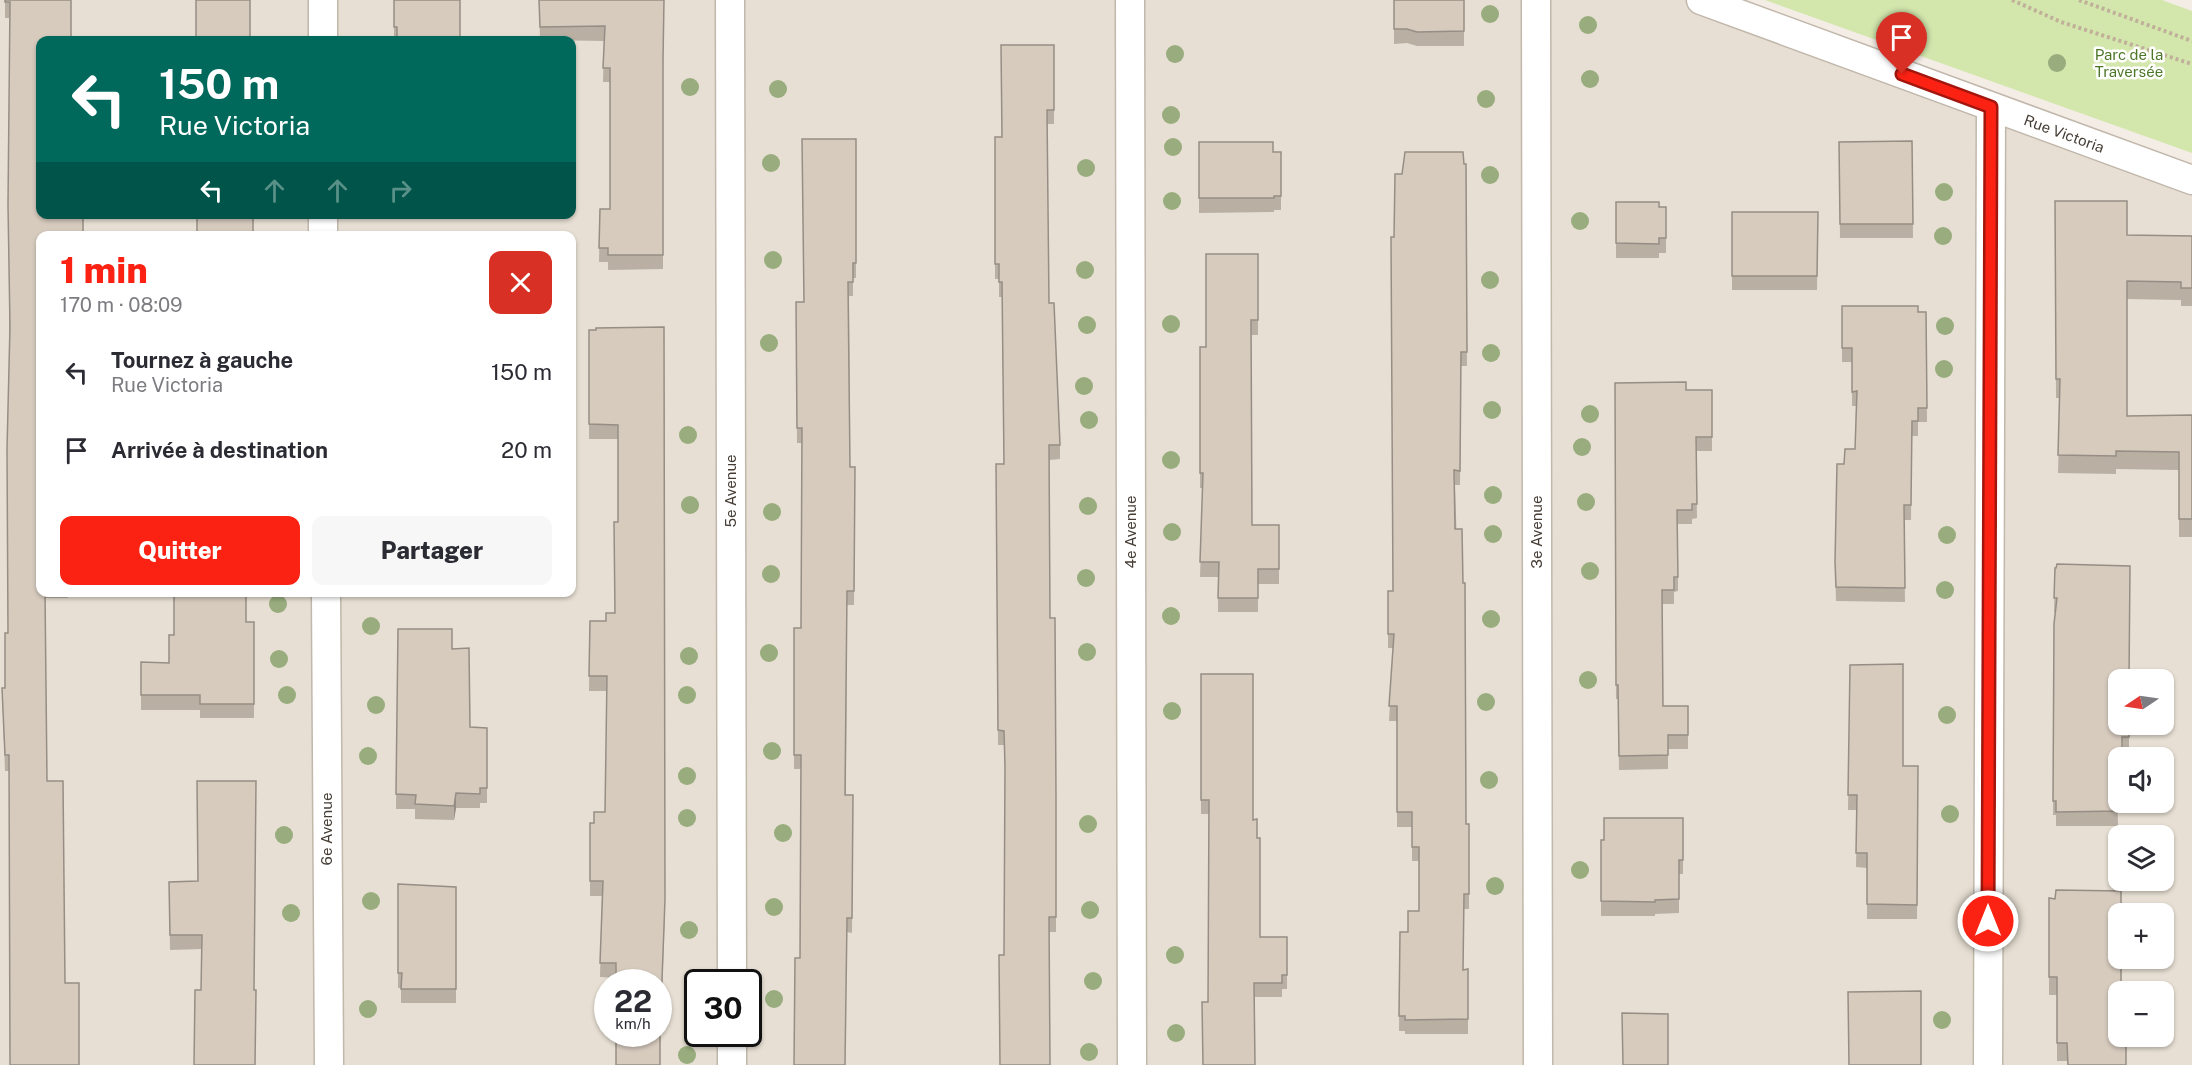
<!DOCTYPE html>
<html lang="fr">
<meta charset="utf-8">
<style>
body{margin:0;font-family:"Public Sans",sans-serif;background:#f7f7f7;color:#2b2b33;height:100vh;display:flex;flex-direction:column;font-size:22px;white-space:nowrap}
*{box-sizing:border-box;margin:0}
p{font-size:20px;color:#7c7c81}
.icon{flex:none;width:33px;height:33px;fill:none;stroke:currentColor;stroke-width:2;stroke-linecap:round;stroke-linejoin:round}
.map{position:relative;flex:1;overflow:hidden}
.sheet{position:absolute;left:36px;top:231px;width:540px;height:366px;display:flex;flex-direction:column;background:#fff;border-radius:12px;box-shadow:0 2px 4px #0004}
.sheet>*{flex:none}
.guide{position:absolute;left:36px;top:36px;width:540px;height:183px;border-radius:12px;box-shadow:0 2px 4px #0004;background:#00695c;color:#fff;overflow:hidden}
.needle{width:39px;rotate:257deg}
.tools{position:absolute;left:2108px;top:669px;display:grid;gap:12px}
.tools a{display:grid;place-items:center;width:66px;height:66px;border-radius:12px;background:#fff;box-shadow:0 2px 4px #0004;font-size:30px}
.speed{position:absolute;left:594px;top:969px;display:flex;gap:12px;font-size:30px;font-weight:700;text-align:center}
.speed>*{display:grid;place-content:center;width:78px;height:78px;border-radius:50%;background:#fff;box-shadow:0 2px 4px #0004;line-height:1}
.speed small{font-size:15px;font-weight:400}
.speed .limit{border:3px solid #111;border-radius:9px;background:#fff;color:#111}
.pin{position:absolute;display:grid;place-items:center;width:51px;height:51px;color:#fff;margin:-62px -26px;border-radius:50% 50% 50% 0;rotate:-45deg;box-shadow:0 0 6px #0007}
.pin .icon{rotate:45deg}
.me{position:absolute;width:66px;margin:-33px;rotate:0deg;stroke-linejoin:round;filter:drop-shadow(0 0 4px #0008)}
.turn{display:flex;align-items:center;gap:21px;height:126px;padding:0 24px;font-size:27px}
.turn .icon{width:78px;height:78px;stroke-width:2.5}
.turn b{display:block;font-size:42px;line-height:51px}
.lanes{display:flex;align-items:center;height:57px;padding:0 24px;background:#0003;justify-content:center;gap:30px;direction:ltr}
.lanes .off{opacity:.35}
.round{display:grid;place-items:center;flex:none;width:63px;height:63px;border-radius:12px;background:#f7f7f7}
.head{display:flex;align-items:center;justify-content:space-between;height:102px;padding:0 24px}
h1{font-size:36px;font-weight:800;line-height:45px;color:#fb2214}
.primary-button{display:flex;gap:12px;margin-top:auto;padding:12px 24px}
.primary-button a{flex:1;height:69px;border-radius:12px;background:#fb2214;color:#fff;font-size:24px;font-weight:800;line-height:69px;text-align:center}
.primary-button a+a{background:#f7f7f7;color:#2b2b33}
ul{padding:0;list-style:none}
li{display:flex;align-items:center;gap:18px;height:78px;padding:0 24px}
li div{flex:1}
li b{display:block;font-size:22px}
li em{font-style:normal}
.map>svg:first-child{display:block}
</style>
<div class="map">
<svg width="2192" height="1065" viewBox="0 0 2192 1065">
<rect width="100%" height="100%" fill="#f3ede5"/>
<path fill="#e7dfd3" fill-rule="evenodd" d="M 0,0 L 1701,0 L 2192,181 L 2192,1065 L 0,1065 ZM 40,40 L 572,40 L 572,214 L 40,214 ZM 40,236 L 572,236 L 572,592 L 40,592 ZM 2118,680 L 2163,680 L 2163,724 L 2118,724 ZM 2118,758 L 2163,758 L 2163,802 L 2118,802 ZM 2118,836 L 2163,836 L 2163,880 L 2118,880 ZM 2118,914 L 2163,914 L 2163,958 L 2118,958 ZM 608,982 L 658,982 L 658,1034 L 608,1034 ZM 698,982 L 748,982 L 748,1034 L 698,1034 ZM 2118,992 L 2163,992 L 2163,1036 L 2118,1036 Z"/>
<path fill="#d3e7ad" d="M 1765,0 L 2162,0 L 2192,11 L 2192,153 Z"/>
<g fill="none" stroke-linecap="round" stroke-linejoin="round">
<g stroke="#c1b7ab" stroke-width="31">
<path id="street" d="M 730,0 L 732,982
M 1130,0 L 1132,1065
M 1536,0 L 1538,1065
M 1701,0 L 2192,180
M 323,40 L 323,0
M 323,214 L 323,236
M 326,592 L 329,1065
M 732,1034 L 732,1065
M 1988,1065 L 1991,107"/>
</g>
<path stroke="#c0af99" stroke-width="4" stroke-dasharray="3 3" stroke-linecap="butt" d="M 2012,0 L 2061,22 L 2192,64
M 2079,0 L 2192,41"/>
<use href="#street" stroke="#fff" stroke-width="28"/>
</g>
<g fill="#98ac7d">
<circle cx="1490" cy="14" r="9"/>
<circle cx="1588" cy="25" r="9"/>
<circle cx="1175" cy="54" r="9"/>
<circle cx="2057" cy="63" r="9"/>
<circle cx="1590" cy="79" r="9"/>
<circle cx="690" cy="87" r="9"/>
<circle cx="778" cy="89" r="9"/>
<circle cx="1486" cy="99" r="9"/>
<circle cx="1171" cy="115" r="9"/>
<circle cx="1173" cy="147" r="9"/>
<circle cx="771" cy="163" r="9"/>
<circle cx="1086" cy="168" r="9"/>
<circle cx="1490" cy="175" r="9"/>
<circle cx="1944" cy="192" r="9"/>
<circle cx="1172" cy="201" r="9"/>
<circle cx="1580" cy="221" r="9"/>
<circle cx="1943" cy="236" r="9"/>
<circle cx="773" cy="260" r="9"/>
<circle cx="1085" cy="270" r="9"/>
<circle cx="1490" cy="280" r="9"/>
<circle cx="1171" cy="324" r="9"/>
<circle cx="1087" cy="325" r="9"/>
<circle cx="1945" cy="326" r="9"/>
<circle cx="769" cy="343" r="9"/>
<circle cx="1491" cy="353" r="9"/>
<circle cx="1944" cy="369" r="9"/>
<circle cx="1084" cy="386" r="9"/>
<circle cx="1492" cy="410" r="9"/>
<circle cx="1590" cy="414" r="9"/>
<circle cx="1089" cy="420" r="9"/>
<circle cx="688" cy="435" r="9"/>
<circle cx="1582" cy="447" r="9"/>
<circle cx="1171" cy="460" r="9"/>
<circle cx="1493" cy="495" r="9"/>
<circle cx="1586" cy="502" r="9"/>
<circle cx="690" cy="505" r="9"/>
<circle cx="1088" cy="506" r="9"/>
<circle cx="772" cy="512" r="9"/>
<circle cx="1172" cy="532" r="9"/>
<circle cx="1493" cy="534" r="9"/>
<circle cx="1947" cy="535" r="9"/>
<circle cx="1590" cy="571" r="9"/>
<circle cx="771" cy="574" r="9"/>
<circle cx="1086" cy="578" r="9"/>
<circle cx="1945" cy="590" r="9"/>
<circle cx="278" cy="604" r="9"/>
<circle cx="1171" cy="616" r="9"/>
<circle cx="1491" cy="619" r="9"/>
<circle cx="371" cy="626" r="9"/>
<circle cx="1087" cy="652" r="9"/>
<circle cx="769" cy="653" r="9"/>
<circle cx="689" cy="656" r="9"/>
<circle cx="279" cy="659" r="9"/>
<circle cx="1588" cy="680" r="9"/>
<circle cx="287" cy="695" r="9"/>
<circle cx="687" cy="695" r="9"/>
<circle cx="1486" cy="702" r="9"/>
<circle cx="376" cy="705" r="9"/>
<circle cx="1172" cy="711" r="9"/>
<circle cx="1947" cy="715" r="9"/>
<circle cx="772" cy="751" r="9"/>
<circle cx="368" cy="756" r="9"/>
<circle cx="687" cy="776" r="9"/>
<circle cx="1489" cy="780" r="9"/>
<circle cx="1950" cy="814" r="9"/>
<circle cx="687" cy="818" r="9"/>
<circle cx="1088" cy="824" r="9"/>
<circle cx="783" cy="833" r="9"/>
<circle cx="284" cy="835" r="9"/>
<circle cx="1580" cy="870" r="9"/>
<circle cx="1495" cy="886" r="9"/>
<circle cx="371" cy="901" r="9"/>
<circle cx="774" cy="907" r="9"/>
<circle cx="1090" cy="910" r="9"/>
<circle cx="291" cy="913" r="9"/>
<circle cx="689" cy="930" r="9"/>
<circle cx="1175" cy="955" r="9"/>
<circle cx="1093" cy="981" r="9"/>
<circle cx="774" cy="999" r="9"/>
<circle cx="368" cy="1009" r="9"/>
<circle cx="1942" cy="1020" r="9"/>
<circle cx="1176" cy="1033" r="9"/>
<circle cx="1089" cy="1052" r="9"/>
<circle cx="687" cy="1055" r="9"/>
</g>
<path fill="#b9afa3" d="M 5,0 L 71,0 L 40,592 L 68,592 L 68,598 L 45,598 L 47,781 L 65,983 L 79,1065 L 9,771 L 5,771 L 2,688 L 5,688 L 8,633 L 10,18 L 5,18 Z
M 394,0 L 460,40 L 394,40 Z
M 539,0 L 664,0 L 663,73 L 663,269 L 608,270 L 608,262 L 599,262 L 600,209 L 610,209 L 610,82 L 603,82 L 604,41 L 540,40 Z
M 1394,0 L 1464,0 L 1464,46 L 1417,46 L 1407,43 L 1394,44 Z
M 1054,45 L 1054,124 L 1047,124 L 1049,303 L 1060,445 L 1060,459 L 1049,460 L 1050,618 L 1056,797 L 1056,932 L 1049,932 L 1004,955 L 1005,778 L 1004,745 L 998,745 L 996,464 L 1004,464 L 1002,297 L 999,297 L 999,279 L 995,279 L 995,137 L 1001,137 Z
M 856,139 L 856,278 L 853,278 L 853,296 L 849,296 L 850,467 L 855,481 L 854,605 L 847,605 L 846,795 L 853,809 L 852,933 L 847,932 L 800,958 L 801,769 L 794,769 L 794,628 L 801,628 L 802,443 L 797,443 L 796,302 L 804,302 Z
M 1912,141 L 1913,238 L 1840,238 L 1839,142 Z
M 1199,142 L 1273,152 L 1281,152 L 1281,210 L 1274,210 L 1274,212 L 1199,213 Z
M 1464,164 L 1466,164 L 1467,366 L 1461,366 L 1460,485 L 1455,485 L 1466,824 L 1469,824 L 1469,909 L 1464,909 L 1463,970 L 1468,969 L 1468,1034 L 1405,1034 L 1405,1031 L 1399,1031 L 1400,932 L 1408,932 L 1419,911 L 1419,861 L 1412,861 L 1412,827 L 1397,827 L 1397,721 L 1389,721 L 1393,648 L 1388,648 L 1388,591 L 1393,591 L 1394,237 L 1402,174 Z
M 2055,201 L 2127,235 L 2192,236 L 2192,306 L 2181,306 L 2181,300 L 2127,299 L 2127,416 L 2192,415 L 2192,537 L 2179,537 L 2179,470 L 2116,469 L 2116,474 L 2058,473 L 2060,398 L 2056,398 Z
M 1616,202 L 1659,207 L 1666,207 L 1666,253 L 1659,253 L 1659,258 L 1616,258 Z
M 1732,212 L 1818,212 L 1817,290 L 1732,290 Z
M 1258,254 L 1258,335 L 1251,335 L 1252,525 L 1279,525 L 1279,584 L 1258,584 L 1258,612 L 1218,612 L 1218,577 L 1200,577 L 1203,488 L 1200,488 L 1200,347 L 1206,347 Z
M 1842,306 L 1926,312 L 1927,422 L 1918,422 L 1918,436 L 1912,436 L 1911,520 L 1904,520 L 1905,602 L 1836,601 L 1835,562 L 1844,464 L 1855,449 L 1856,406 L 1852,406 L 1852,362 L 1842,362 Z
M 664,327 L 665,913 L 660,1047 L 616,978 L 600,977 L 602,896 L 590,896 L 590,823 L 594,823 L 605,812 L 607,691 L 589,691 L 590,621 L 606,621 L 615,613 L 618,522 L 618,439 L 589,439 L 589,330 Z
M 1615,383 L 1686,390 L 1712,390 L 1712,451 L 1696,451 L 1697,518 L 1692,519 L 1692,524 L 1678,524 L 1678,591 L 1674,592 L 1674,604 L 1662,604 L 1663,706 L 1688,706 L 1688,749 L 1668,749 L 1668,769 L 1619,770 L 1618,699 L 1616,699 Z
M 2055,568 L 2129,724 L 2129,751 L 2122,751 L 2122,758 L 2118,758 L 2118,765 L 2117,765 L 2118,826 L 2056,826 L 2056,815 L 2053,815 L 2054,624 L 2055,612 L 2054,612 Z
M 246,622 L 254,622 L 254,718 L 200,718 L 200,710 L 141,710 L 141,662 L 169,663 Z
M 398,629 L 452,649 L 470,727 L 487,728 L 487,803 L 480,803 L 480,808 L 456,808 L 454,820 L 415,819 L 415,809 L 396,809 Z
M 1850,665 L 1903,766 L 1918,766 L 1917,919 L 1867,919 L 1867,868 L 1856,867 L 1857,810 L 1848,810 Z
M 1201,674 L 1253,820 L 1257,838 L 1260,937 L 1287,937 L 1287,989 L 1282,989 L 1282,997 L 1255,997 L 1255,1065 L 1208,1002 L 1209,814 L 1201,814 Z
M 256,781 L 201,990 L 202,949 L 170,950 L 169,882 L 198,881 Z
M 1683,818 L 1683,874 L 1679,874 L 1679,913 L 1655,914 L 1655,916 L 1601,916 L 1601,840 Z
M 398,884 L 456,887 L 456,1003 L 401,1003 L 401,988 L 398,988 Z
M 2121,891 L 2067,1061 L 2057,1061 L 2057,995 L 2049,995 L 2049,898 L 2055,899 Z"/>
<path fill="#968e85" d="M 456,793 L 456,808 L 454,820 L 454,806 Z"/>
<path fill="#d7cbbe" stroke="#968e85" stroke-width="1.5" d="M 5,0 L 71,0 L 71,40 L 40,40 L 40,214 L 83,214 L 83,236 L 40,236 L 40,592 L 45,592 L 47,781 L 63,781 L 65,983 L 79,983 L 79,1065 L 10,1065 L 9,755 L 5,755 L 2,688 L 5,688 L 5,633 L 8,633 L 7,449 L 10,327 L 8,205 L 10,2 L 5,2 Z
M 196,0 L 250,0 L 250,40 L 196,40 Z
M 394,0 L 460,0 L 460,40 L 397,40 L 397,27 L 394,27 Z
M 539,0 L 664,0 L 663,60 L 663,255 L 608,255 L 608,248 L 599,248 L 600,209 L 610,209 L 610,68 L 603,68 L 605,26 L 540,27 Z
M 1394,0 L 1464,0 L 1464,31 L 1417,32 L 1407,29 L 1394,29 Z
M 1001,45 L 1054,45 L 1054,110 L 1047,110 L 1049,303 L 1054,303 L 1060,445 L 1049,445 L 1050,618 L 1055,618 L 1056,797 L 1056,917 L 1049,917 L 1050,1065 L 1000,1065 L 999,955 L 1004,955 L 1005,766 L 1004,731 L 998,730 L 996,464 L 1004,464 L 1002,282 L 999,282 L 999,264 L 995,264 L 995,137 L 1002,137 Z
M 802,139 L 856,139 L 856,263 L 853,263 L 853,282 L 848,282 L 850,467 L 855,467 L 854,591 L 847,591 L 845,795 L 853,795 L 852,918 L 847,918 L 845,1065 L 794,1065 L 795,958 L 800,958 L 801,755 L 794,755 L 794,628 L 801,628 L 802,428 L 797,428 L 796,302 L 804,302 Z
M 1912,141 L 1913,224 L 1840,224 L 1839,142 Z
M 1199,142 L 1273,142 L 1273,152 L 1281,152 L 1281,196 L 1274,196 L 1274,198 L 1199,198 Z
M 1405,152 L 1463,152 L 1464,164 L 1466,164 L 1467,352 L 1461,352 L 1460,471 L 1454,470 L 1455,529 L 1462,529 L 1463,583 L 1465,583 L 1466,824 L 1469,824 L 1469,894 L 1464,894 L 1463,970 L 1468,969 L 1468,1019 L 1405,1020 L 1405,1016 L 1399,1016 L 1400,932 L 1408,932 L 1408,911 L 1419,911 L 1419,847 L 1412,847 L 1412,812 L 1397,812 L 1397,706 L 1389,706 L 1394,634 L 1388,634 L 1388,591 L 1393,591 L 1391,237 L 1394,237 L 1395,174 L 1402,174 Z
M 2055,201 L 2127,201 L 2127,235 L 2192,236 L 2192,288 L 2181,288 L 2181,282 L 2127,281 L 2127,416 L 2192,415 L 2192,519 L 2179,519 L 2179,452 L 2116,451 L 2116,456 L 2058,455 L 2060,379 L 2056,379 Z
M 1616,202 L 1659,202 L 1659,207 L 1666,207 L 1666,238 L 1659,238 L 1659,244 L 1616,243 Z
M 1732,212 L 1818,212 L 1817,276 L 1732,276 Z
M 197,214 L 253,214 L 253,236 L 197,236 Z
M 1206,254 L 1258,254 L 1258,320 L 1251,320 L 1252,525 L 1279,525 L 1279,569 L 1258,569 L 1258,598 L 1218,598 L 1219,562 L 1200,562 L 1203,473 L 1200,473 L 1200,347 L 1206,347 Z
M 1842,306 L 1918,306 L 1918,312 L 1926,312 L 1927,408 L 1918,408 L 1918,421 L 1912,421 L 1911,505 L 1904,505 L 1905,588 L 1836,587 L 1835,562 L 1837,464 L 1844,464 L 1845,449 L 1855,449 L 1857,391 L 1852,392 L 1852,348 L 1842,348 Z
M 664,327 L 665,899 L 660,1034 L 660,1065 L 616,1065 L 616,1034 L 658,1034 L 658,982 L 616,982 L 616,963 L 600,963 L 603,881 L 590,881 L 590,823 L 594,823 L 594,812 L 605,812 L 607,676 L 589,676 L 590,621 L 606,621 L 606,613 L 615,613 L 614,522 L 618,522 L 618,425 L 589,424 L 589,330 L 596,330 L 596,328 Z
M 1686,382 L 1686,390 L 1712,390 L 1712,437 L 1696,437 L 1697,504 L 1692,504 L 1692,510 L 1677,510 L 1678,577 L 1674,577 L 1674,590 L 1662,590 L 1663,706 L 1688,706 L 1688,735 L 1668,735 L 1668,755 L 1619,756 L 1618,685 L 1616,685 L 1615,383 Z
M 2057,564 L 2130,566 L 2129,680 L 2118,680 L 2118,724 L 2129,724 L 2129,737 L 2122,737 L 2122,750 L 2117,750 L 2118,811 L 2056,812 L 2056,801 L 2053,801 L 2054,624 L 2057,598 L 2054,598 L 2055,568 L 2056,568 Z
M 174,592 L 246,592 L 246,622 L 254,622 L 254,704 L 200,704 L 200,695 L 141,695 L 141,662 L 169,663 L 169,635 L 174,635 Z
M 398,629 L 452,629 L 452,649 L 469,648 L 470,727 L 487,728 L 487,788 L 480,788 L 480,794 L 456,793 L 454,806 L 415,804 L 416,795 L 396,794 Z
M 1903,664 L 1903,766 L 1918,766 L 1917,905 L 1867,904 L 1867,853 L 1856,853 L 1857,795 L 1848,795 L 1850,665 Z
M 1201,674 L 1253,674 L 1253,820 L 1257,819 L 1257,838 L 1260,838 L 1260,937 L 1287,937 L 1287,975 L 1282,975 L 1282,983 L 1254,983 L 1255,1065 L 1203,1065 L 1202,1002 L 1208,1002 L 1209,800 L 1201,800 Z
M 197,781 L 256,781 L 254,990 L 256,990 L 255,1065 L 194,1065 L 195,990 L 201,990 L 202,935 L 170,935 L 169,882 L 198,881 Z
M 1604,818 L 1683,818 L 1683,860 L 1679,860 L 1679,899 L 1655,900 L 1655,902 L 1601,901 L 1601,840 L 1604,840 Z
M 398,884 L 456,887 L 456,989 L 401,989 L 402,973 L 398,973 Z
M 2056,890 L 2121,891 L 2121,914 L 2118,914 L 2118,958 L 2121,958 L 2121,992 L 2118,992 L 2118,1036 L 2126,1036 L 2126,1065 L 2068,1065 L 2067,1043 L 2057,1043 L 2057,977 L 2049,977 L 2049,898 L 2055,899 Z
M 1921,991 L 1921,1065 L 1849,1065 L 1848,992 Z
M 1622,1013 L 1668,1014 L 1668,1065 L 1623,1065 Z"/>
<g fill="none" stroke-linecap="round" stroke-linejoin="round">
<g stroke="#a3160d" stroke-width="15">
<path id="route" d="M 1902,74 L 1991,107 L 1988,921"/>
</g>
<use href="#route" stroke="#fb2214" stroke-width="10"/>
</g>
<g text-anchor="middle" stroke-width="5" stroke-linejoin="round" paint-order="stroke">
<g font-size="15" fill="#4d7728" stroke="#fff">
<text x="2129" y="60">Parc de la<tspan x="2129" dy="17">Traversée</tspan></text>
</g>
<g font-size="15" fill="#453d35" stroke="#fff">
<text transform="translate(2064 134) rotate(20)" y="5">Rue Victoria</text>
<text transform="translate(731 491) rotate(-90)" y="5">5e Avenue</text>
<text transform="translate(1131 532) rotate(-90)" y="5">4e Avenue</text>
<text transform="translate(1537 532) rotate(-90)" y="5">3e Avenue</text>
<text transform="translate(327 829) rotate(-90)" y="5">6e Avenue</text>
</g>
</g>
</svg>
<div class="tools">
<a><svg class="needle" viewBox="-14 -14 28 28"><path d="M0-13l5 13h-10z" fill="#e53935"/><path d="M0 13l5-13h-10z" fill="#7c7c81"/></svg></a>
<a><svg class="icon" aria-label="sound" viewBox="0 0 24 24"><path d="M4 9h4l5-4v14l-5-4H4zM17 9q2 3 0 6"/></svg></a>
<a><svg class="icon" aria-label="layers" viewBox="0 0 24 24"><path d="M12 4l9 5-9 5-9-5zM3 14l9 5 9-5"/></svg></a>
<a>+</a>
<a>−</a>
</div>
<div class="speed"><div>22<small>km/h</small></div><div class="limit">30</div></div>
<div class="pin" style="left:1902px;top:74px;background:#d93025"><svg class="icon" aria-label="arrive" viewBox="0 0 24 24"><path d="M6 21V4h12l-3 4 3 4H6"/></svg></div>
<svg class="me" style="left:1988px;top:921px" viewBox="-20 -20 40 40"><circle r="17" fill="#fb2214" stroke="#fff" stroke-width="3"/><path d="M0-11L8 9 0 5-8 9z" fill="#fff"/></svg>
<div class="guide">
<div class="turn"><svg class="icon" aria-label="left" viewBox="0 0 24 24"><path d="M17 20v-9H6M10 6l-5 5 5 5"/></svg><div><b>150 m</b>Rue Victoria</div></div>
<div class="lanes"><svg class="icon" aria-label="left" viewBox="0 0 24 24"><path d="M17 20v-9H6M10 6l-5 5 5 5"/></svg><svg class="icon off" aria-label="ahead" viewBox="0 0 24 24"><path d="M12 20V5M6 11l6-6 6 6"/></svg><svg class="icon off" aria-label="ahead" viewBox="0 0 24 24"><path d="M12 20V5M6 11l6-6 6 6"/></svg><svg class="icon off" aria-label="right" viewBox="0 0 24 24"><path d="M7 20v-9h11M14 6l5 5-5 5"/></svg></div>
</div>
<section class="sheet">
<div class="head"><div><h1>1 min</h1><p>170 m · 08:09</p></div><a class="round" style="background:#d93025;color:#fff"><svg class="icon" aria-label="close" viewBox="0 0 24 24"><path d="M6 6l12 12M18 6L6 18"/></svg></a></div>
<ul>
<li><svg class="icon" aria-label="left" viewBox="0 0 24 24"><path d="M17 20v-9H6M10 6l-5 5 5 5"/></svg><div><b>Tournez à gauche</b><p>Rue Victoria</p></div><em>150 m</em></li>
<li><svg class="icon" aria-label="arrive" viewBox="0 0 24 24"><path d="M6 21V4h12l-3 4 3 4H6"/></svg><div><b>Arrivée à destination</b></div><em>20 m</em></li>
</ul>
<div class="primary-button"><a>Quitter</a><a>Partager</a></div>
</section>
</div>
